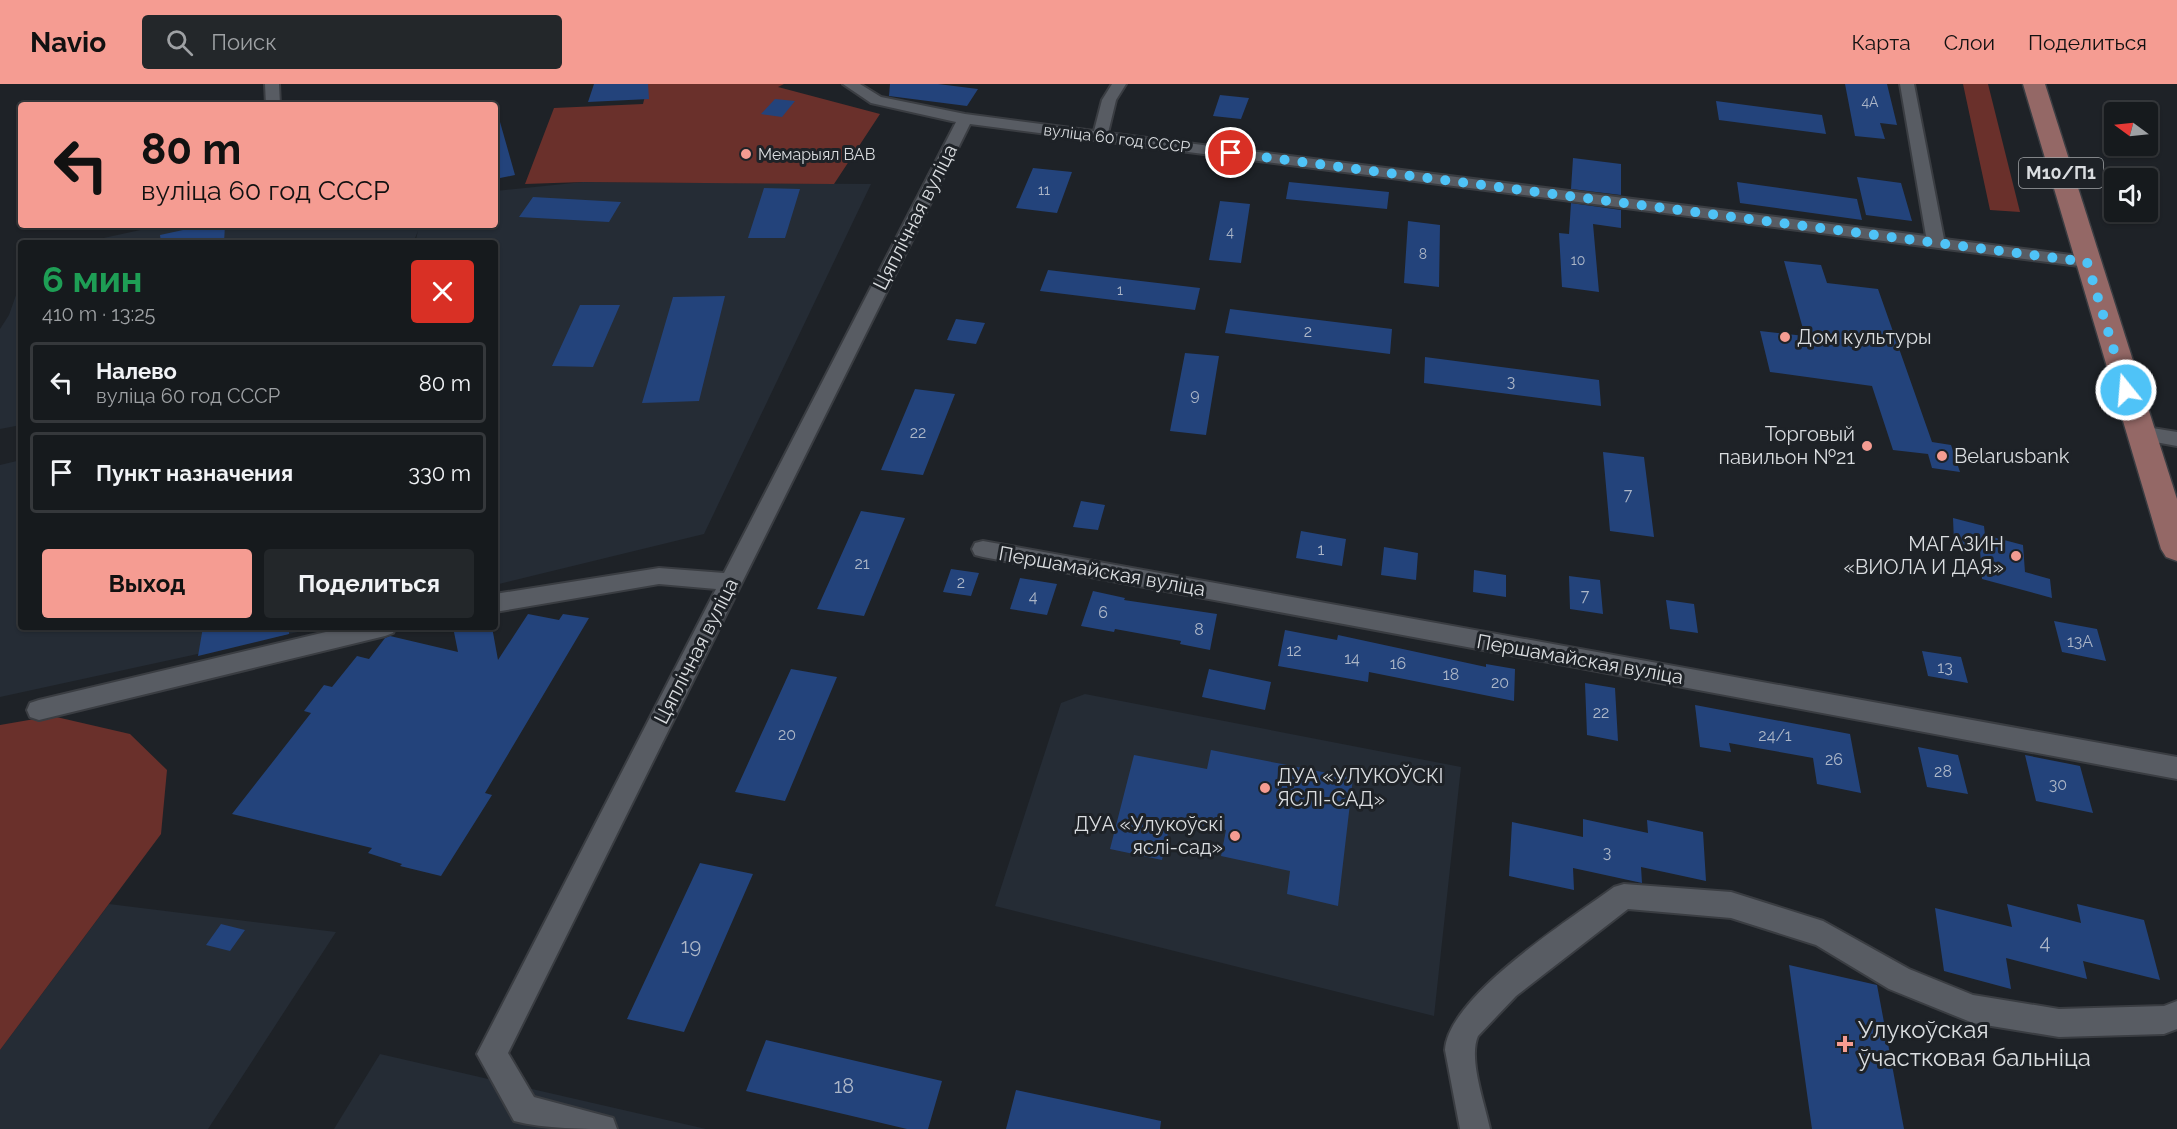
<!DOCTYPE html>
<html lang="ru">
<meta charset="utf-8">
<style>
body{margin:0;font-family:Raleway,sans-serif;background:#23272a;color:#f1f3f6;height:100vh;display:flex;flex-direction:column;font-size:22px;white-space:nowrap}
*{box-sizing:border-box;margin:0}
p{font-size:20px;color:#9ea1a4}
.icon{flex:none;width:33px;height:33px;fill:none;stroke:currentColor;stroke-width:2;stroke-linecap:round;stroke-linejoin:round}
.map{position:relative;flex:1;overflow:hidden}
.drawer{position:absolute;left:18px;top:156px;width:480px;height:390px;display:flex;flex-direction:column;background:#161a1d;border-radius:6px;box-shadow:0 2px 4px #0004,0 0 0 2px #35383b}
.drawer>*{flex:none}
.banner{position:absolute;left:18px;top:18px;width:480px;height:126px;border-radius:6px;box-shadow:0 2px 4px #0004,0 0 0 2px #35383b;background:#f59c92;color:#111;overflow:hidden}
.needle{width:39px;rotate:285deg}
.controls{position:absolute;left:2104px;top:18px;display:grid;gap:12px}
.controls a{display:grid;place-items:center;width:54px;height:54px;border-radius:6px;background:#161a1d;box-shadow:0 2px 4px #0004,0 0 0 2px #35383b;font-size:30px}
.pin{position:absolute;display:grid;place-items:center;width:51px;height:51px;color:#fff;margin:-26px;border:3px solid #fff;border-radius:50%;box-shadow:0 2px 6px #0007}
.me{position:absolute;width:66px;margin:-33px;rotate:343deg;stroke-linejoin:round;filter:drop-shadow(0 0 4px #0008)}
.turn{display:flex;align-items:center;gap:21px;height:126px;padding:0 24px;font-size:27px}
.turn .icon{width:78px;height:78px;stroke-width:2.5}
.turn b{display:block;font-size:42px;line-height:51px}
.round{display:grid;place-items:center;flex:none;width:63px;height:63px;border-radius:6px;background:#23272a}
.headline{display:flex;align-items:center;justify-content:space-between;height:102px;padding:0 24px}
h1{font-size:36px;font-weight:700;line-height:45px;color:#1e9e55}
.action{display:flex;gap:12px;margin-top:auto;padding:12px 24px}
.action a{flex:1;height:69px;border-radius:6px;background:#f59c92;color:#111;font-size:24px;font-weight:700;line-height:69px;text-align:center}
.action a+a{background:#23272a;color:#f1f3f6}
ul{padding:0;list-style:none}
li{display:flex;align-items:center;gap:18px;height:81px;margin:0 12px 9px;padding:0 12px;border:3px solid #35383b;border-radius:6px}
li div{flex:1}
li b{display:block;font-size:22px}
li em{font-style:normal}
header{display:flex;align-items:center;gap:36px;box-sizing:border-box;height:84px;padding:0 30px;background:#f59c92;color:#111}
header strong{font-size:28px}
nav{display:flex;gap:33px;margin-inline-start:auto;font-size:21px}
.search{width:420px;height:54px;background:#23272a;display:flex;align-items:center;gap:15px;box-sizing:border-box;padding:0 21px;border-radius:6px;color:#9ea1a4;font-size:22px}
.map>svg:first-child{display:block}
</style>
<header>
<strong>Navio</strong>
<div class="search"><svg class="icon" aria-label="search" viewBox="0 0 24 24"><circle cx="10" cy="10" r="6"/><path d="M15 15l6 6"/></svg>Поиск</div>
<nav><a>Карта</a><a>Слои</a><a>Поделиться</a></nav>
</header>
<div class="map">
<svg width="2177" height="1045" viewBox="0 0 2177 1045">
<rect width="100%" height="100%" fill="#1e2227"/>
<path fill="#252c35" d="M 583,98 L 871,100 L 704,450 L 495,501 L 495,159 L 415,159 L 418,147 L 413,159 L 81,159 L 163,141 L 495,141 L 495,107 Z
M 21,197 L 21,341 L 0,345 L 0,245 L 9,231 Z
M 21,376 L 21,543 L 321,543 L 0,613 L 0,381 Z
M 1085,610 L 1461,683 L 1434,932 L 995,822 L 1061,619 Z
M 109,820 L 336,848 L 208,1045 L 0,1045 L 0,966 Z
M 380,970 L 706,1045 L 334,1045 Z"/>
<path fill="#6a302b" d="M 648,0 L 784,0 L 778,3 L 880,30 L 834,100 L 583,98 L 525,100 L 554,24 L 643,20 Z
M 1963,0 L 1988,0 L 2020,128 L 1990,126 Z
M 52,632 L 130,650 L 167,686 L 161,750 L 0,966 L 0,641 Z"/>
<path fill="#23437b" d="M 594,0 L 648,0 L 649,15 L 588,18 Z
M 890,0 L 938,0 L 978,5 L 967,22 L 889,12 Z
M 1845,0 L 1887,0 L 1897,41 L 1880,39 L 1885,55 L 1855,52 Z
M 1220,11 L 1249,14 L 1241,35 L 1213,32 Z
M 775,15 L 795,17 L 782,33 L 761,30 Z
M 1716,17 L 1822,31 L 1826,50 L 1719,36 Z
M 500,38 L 515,91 L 495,95 L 495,39 Z
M 1573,74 L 1621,80 L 1621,111 L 1571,105 Z
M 1033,84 L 1072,88 L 1057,129 L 1016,124 Z
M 1857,93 L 1901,99 L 1912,137 L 1866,131 Z
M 1289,98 L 1389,108 L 1387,125 L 1286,115 Z
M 1737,98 L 1857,115 L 1862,136 L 1740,119 Z
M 764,104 L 800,105 L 785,154 L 748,154 Z
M 533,113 L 621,118 L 609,138 L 519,133 Z
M 1220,117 L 1250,120 L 1241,179 L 1209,176 Z
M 1571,119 L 1621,126 L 1621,144 L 1593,140 L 1599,208 L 1562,203 L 1559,149 L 1569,150 Z
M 1408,137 L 1440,141 L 1439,203 L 1404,199 Z
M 206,141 L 225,141 L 224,159 L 161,159 L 160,151 Z
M 1784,177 L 1821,181 L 1827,199 L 1878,205 L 1932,358 L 1951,361 L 1960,388 L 1932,384 L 1928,370 L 1893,366 L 1872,302 L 1770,288 L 1760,247 L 1805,252 Z
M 1048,186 L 1200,204 L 1195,226 L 1040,207 Z
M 725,212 L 699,317 L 642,319 L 673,213 Z
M 580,221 L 620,221 L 593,283 L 552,282 Z
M 1230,225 L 1392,245 L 1390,270 L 1225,249 Z
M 956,235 L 985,239 L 976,260 L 947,256 Z
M 1185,269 L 1219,272 L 1206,351 L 1170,347 Z
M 1425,273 L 1599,296 L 1601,322 L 1424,299 Z
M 915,305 L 955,310 L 923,391 L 881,386 Z
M 1603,368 L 1644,373 L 1654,453 L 1610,447 Z
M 1081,417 L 1105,421 L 1098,446 L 1073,443 Z
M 861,427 L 905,434 L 864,532 L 817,525 Z
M 1953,434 L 1984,442 L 1985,451 L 2023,461 L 2025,488 L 2050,495 L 2052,514 L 1982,495 L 1980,465 L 1954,458 Z
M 1301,447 L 1346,455 L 1342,482 L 1296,474 Z
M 1384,463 L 1418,469 L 1416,496 L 1381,491 Z
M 951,485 L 979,489 L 971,512 L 943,508 Z
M 1474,486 L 1506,491 L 1506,513 L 1473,508 Z
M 1569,492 L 1600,496 L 1603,530 L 1570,525 Z
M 1020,494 L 1057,500 L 1047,531 L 1010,525 Z
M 1093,507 L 1125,514 L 1124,516 L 1217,530 L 1210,566 L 1180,560 L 1181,557 L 1115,545 L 1114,548 L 1081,542 Z
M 1666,516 L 1694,520 L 1698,549 L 1670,545 Z
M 528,530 L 559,536 L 563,530 L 589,534 L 485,709 L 492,711 L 441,792 L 400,782 L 402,780 L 368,769 L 372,764 L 232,730 L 311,629 L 304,627 L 324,601 L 332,603 L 357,572 L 369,575 L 385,554 L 390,552 L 458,568 L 453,543 L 492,543 L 498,576 Z
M 2054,537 L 2097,545 L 2106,577 L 2062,568 Z
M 203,543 L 289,543 L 289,550 L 198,572 Z
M 1285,546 L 1337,556 L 1338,551 L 1486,583 L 1486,580 L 1515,585 L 1514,617 L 1369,588 L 1368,598 L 1278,582 Z
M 1922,567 L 1961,573 L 1968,599 L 1928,592 Z
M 791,585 L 837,593 L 785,717 L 735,708 Z
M 1209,585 L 1271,598 L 1265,626 L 1202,613 Z
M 1585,599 L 1615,604 L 1618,657 L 1587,651 Z
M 1695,621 L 1850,650 L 1861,709 L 1817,700 L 1813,674 L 1729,659 L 1731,668 L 1700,663 Z
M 1918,663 L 1958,671 L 1968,710 L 1927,703 Z
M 1211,666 L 1353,694 L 1338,822 L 1287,810 L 1290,787 L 1221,772 L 1226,746 L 1171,735 L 1162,776 L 1110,765 L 1134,671 L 1207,685 Z
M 2025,671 L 2080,682 L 2093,729 L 2036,717 Z
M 1583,735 L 1648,749 L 1647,736 L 1703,748 L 1706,797 L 1641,783 L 1642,799 L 1573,784 L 1574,806 L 1509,792 L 1512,738 L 1583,753 Z
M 700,779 L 753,790 L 684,948 L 627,935 Z
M 2007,820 L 2081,839 L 2077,820 L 2144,836 L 2160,896 L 2083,877 L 2087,895 L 2006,874 L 2011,905 L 1944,887 L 1935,824 L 2012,843 Z
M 221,840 L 245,846 L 230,867 L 206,861 Z
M 1789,881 L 1877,901 L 1904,1045 L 1812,1045 Z
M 766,956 L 942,997 L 928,1045 L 907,1045 L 746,1007 Z
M 1016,1006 L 1161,1037 L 1160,1045 L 1006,1045 Z"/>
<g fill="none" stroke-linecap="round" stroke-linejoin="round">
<g stroke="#3a3d42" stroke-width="4">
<path id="minor" d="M 265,0 L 279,0 L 280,21 L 266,21 Z
M 843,0 L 860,0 L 881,13 L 965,30 L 1094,47 L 1102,16 L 1112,0 L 1126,0 L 1116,16 L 1108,49 L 1926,152 L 1900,0 L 1914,0 L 1944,155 L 2087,173 L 2096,178 L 2087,183 L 970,40 L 508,969 L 534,1013 L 613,1034 L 617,1045 C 583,1045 546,1045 514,1037 L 477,970 L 716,505 L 659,500 L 495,528 L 495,510 L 659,484 L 724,489 L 956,38 L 871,19 Z
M 2140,342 L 2177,348 L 2177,362 L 2133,354 L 2130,349 L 2133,344 Z
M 983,457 L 2177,673 L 2177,695 L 983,473 L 975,471 L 972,465 L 975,459 Z
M 347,543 L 396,543 L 393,549 L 385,552 L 39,636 L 30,633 L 27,626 L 30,619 L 39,616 Z
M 1624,800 L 1731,808 L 1823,837 L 1909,885 L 1973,911 L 2059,925 L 2164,922 L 2177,917 L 2177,945 L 2164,950 L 2059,953 L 1973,939 L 1889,905 L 1816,861 L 1731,834 L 1628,825 L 1516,912 L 1478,952 C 1468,975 1485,1020 1490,1045 L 1460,1045 L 1445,966 C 1448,912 1572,834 1614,803 Z"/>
</g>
<g stroke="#3a3d42" stroke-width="3">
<path id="primary" d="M 2023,0 L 2045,0 L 2177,415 L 2177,477 L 2166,473 L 2161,465 Z"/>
</g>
<use href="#minor" fill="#585c63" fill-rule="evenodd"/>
<use href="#primary" fill="#946866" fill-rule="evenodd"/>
</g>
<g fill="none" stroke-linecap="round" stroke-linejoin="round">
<path stroke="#4fc3f7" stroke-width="10" stroke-dasharray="0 18" d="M 1231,69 L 2087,178 L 2126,306"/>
</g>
<g fill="#f59c92" stroke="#1e2227" stroke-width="2">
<circle cx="746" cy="70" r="6"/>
<circle cx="1785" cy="253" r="6"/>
<circle cx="1867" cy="362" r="6"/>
<circle cx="1942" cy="372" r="6"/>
<circle cx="2016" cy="472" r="6"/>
<circle cx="1265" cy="704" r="6"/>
<circle cx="1235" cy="752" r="6"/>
<path d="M1842 951h6v6h6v6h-6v6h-6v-6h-6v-6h6z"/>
</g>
<g text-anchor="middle" stroke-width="6" stroke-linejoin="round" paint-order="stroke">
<g font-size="14" fill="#acb6c7">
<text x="1870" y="23">4А</text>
<text x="1044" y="111">11</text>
<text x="1230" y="153">4</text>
<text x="1423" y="175">8</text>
<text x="1578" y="181">10</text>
<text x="1120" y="211">1</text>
</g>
<g font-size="16" fill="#dadde0" stroke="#1e2227">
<text transform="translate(1117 54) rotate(7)" y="6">вуліца 60 год СССР</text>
</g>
<g font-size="16" fill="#dadde0" stroke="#1e2227" text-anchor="start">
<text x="758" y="76">Мемарыял ВАВ</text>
</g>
<g font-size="16" fill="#acb6c7">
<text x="1308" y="253">2</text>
<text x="1511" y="303">3</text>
<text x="1195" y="316">9</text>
<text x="918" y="354">22</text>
<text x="1628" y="416">7</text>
<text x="1321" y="471">1</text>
<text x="862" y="485">21</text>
<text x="961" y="504">2</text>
<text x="1585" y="517">7</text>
<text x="1033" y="518">4</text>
<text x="1103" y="534">6</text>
<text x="1199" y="551">8</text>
<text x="2080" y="563">13А</text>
<text x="1294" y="572">12</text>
<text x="1352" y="580">14</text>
<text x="1398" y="585">16</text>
<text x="1945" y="589">13</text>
<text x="1451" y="596">18</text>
<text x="1500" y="604">20</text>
<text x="1601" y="634">22</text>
<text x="787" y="656">20</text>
<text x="1775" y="657">24/1</text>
<text x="1834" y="681">26</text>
<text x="1943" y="693">28</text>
<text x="2058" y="706">30</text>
<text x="1607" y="774">3</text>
</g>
<rect fill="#1e2227" stroke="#a2a5a8" stroke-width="1.5" x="2019" y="74" width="84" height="30" rx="4.5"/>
<g font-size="18" font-weight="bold" fill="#dadde0">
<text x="2061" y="95">М10/П1</text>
</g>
<g font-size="20" fill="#dadde0" stroke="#1e2227">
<text transform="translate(915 133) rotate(-63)" y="7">Цяплічная вуліца</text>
<text transform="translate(1102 487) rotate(10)" y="7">Першамайская вуліца</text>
<text transform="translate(696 567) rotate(-63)" y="7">Цяплічная вуліца</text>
<text transform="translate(1580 575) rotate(10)" y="7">Першамайская вуліца</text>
</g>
<g font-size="20" fill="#dadde0" stroke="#1e2227" text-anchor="start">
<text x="1797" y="260">Дом культуры</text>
<text x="1855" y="357" text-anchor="end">Торговый<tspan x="1855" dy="23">павильон №21</tspan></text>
<text x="1954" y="379">Belarusbank</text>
<text x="2004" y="467" text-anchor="end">МАГАЗИН<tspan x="2004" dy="23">«ВИОЛА И ДАЯ»</tspan></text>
<text x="1277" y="699">ДУА «УЛУКОЎСКІ<tspan x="1277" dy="23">ЯСЛІ-САД»</tspan></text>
<text x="1223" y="747" text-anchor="end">ДУА «Улукоўскі<tspan x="1223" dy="23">яслі-сад»</tspan></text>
</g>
<g font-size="20" fill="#acb6c7">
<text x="2045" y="865">4</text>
<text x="691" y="869">19</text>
<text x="844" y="1009">18</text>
</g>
<g font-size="24" fill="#dadde0" stroke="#1e2227" text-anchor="start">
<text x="1858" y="954">Улукоўская<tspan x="1858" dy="28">ўчастковая бальніца</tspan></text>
</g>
</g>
</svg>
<div class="controls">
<a><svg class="needle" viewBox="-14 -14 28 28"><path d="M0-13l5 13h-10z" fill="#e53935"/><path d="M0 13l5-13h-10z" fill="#9ea1a4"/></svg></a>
<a><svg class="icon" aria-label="sound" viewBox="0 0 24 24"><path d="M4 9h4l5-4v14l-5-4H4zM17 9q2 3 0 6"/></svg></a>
</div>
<div class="pin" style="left:1231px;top:69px;background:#d93025"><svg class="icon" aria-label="arrive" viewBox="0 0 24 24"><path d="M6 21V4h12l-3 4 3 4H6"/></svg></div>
<svg class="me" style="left:2126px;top:306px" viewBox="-20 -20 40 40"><circle r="17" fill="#4fc3f7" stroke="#fff" stroke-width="3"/><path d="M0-11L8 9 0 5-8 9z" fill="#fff"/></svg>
<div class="banner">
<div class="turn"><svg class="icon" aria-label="left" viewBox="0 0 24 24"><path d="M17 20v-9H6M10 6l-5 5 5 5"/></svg><div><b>80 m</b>вуліца 60 год СССР</div></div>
</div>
<section class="drawer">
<div class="headline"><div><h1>6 мин</h1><p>410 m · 13:25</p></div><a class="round" style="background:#d93025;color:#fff"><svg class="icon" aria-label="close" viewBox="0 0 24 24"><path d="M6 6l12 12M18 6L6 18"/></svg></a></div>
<ul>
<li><svg class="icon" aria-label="left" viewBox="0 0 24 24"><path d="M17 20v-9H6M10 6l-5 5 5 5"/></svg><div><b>Налево</b><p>вуліца 60 год СССР</p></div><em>80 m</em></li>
<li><svg class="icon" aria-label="arrive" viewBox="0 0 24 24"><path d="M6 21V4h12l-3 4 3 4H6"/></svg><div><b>Пункт назначения</b></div><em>330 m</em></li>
</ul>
<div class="action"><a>Выход</a><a>Поделиться</a></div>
</section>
</div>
